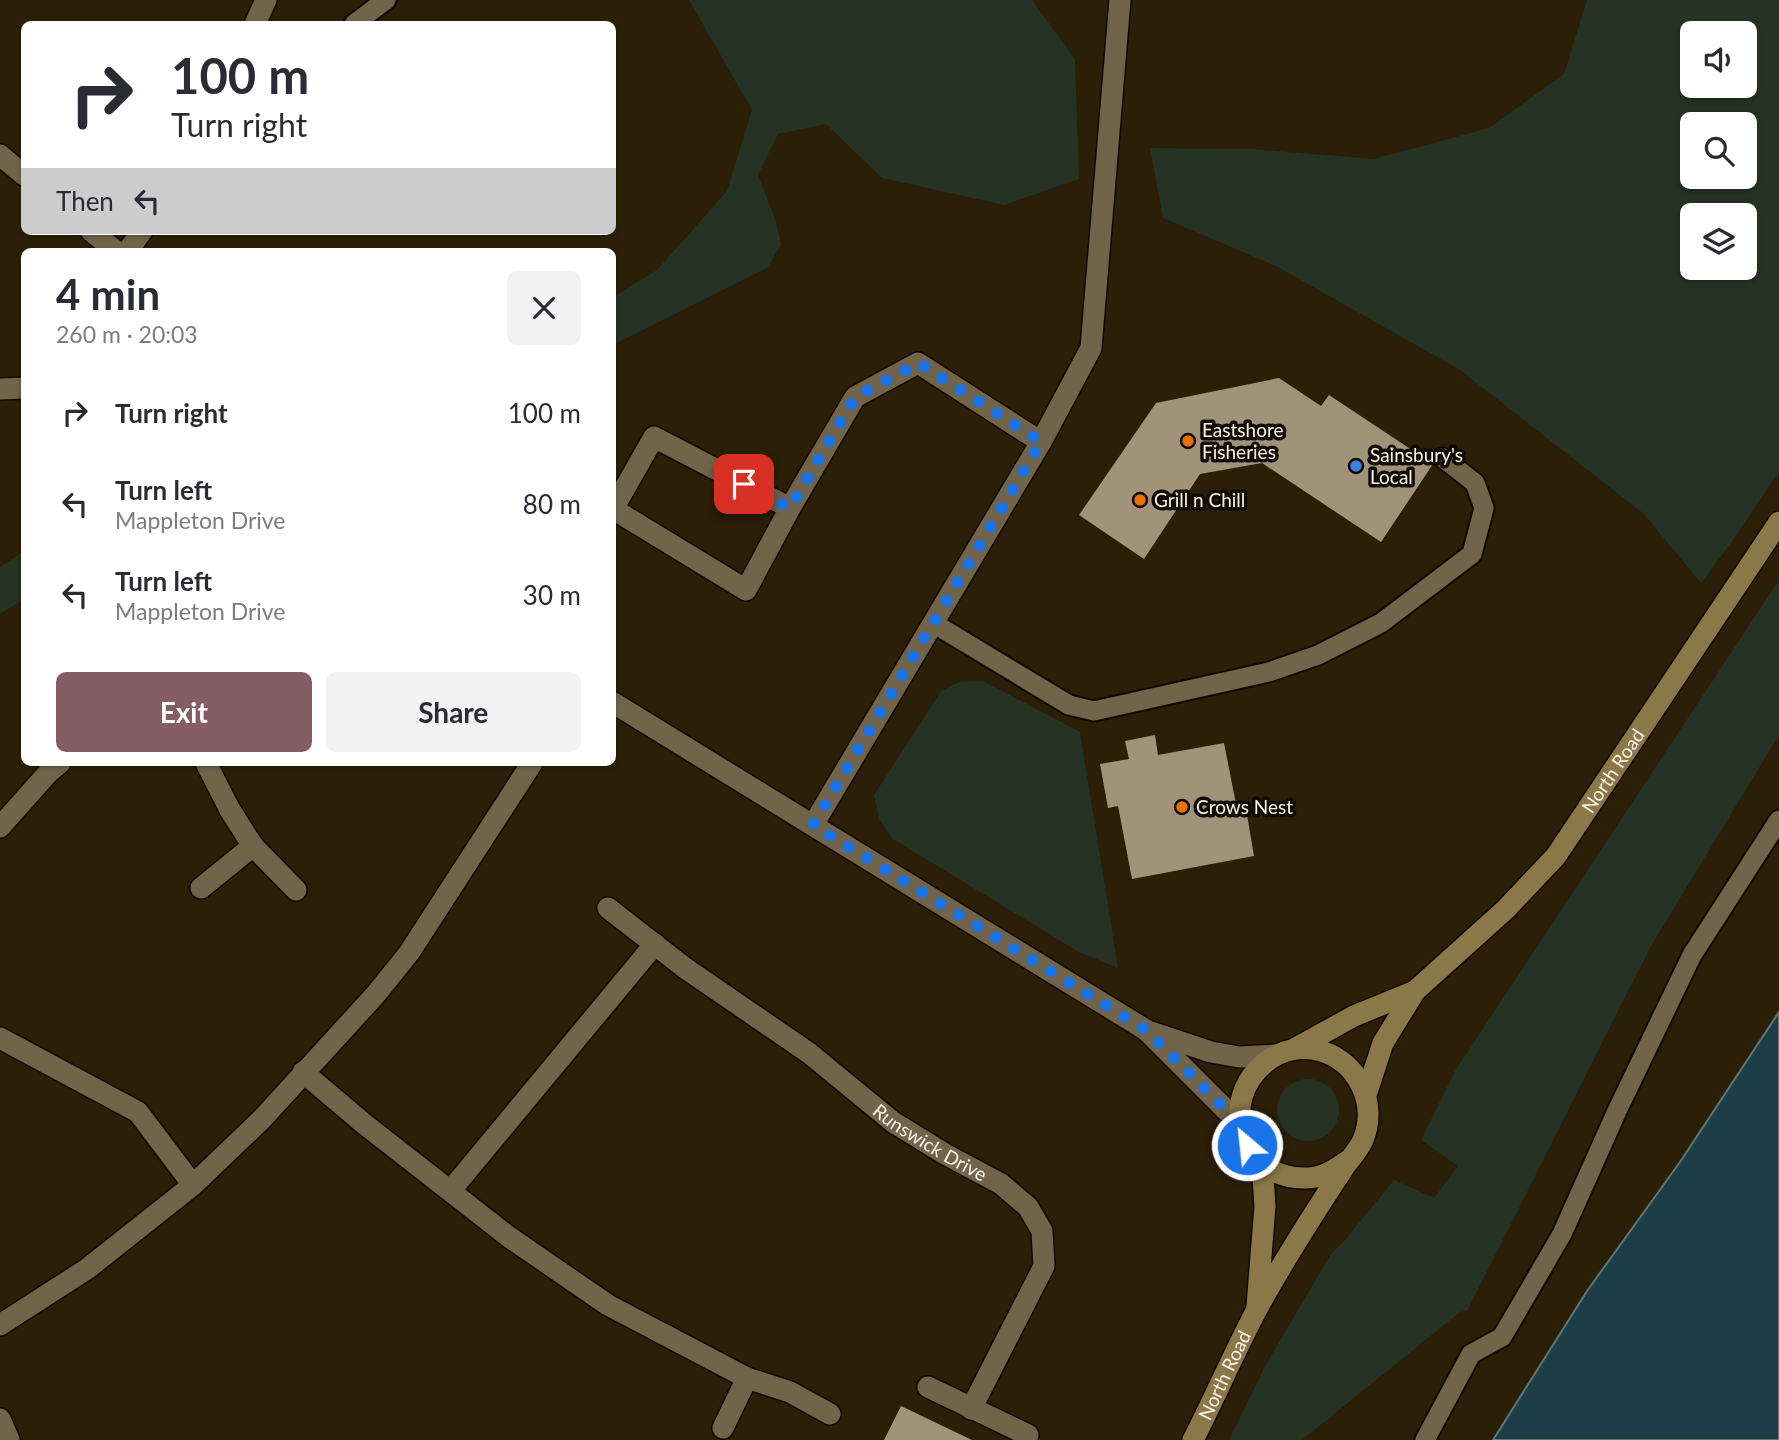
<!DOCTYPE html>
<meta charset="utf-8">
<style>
body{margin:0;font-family:Lato,sans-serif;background:#f2f2f3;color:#2b2b33;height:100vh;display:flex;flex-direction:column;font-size:26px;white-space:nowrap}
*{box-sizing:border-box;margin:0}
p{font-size:23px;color:#7c7c81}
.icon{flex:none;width:38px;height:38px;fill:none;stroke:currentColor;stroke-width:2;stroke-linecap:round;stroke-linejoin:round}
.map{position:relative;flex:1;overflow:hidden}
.sheet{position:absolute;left:21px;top:248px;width:595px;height:518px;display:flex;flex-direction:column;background:#fff;border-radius:10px;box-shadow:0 2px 5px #0004}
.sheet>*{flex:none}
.banner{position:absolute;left:21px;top:21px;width:595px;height:214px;border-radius:10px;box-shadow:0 2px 5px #0004;background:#fff;color:#2b2b33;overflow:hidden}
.fabs{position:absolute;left:1680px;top:21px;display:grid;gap:14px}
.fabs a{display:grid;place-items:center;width:77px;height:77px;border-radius:10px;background:#fff;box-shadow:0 2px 5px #0004;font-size:35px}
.pin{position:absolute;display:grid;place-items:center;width:60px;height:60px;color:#fff;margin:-30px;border-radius:14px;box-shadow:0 4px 10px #0006}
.me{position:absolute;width:77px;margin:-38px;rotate:332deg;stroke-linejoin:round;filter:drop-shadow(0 0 5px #0008)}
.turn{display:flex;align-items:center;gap:24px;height:147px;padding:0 35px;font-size:32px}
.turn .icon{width:91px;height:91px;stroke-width:2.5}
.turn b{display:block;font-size:49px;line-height:60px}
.then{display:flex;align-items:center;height:66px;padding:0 35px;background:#0003;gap:14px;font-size:26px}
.round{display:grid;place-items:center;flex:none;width:74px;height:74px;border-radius:10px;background:#f2f2f3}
.summary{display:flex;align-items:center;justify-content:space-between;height:119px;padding:0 35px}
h1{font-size:42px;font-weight:700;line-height:52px}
.action{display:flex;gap:14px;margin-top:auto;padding:14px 35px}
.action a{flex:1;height:80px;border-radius:10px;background:#855d65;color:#fff;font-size:28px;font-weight:700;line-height:80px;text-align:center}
.action a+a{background:#f2f2f3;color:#2b2b33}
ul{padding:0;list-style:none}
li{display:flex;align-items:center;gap:21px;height:91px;padding:0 35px}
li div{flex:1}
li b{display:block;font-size:26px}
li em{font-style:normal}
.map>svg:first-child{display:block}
</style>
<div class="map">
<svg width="1779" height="1440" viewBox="0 0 1779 1440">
<rect width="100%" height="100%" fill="#2b1f08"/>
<path fill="#253224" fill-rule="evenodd" d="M 689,0 L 1032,0 L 1075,59 L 1079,179 L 1004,205 L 882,178 L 826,124 L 778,134 L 758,175 L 776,221 L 781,245 L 767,268 L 613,345 L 613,297 L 657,270 L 727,191 L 752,110 Z
M 1587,0 L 1779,0 L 1779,471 L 1733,540 L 1701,583 L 1644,514 L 1460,370 L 1278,267 L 1163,218 L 1150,148 L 1252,149 L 1374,159 L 1489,128 L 1564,74 ZM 1745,33 L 1745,86 L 1692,86 L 1692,33 ZM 1692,124 L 1745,124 L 1745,177 L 1692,177 ZM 1745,215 L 1745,268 L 1692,268 L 1692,215 Z
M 24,551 L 24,599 L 0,614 L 0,567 Z
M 1779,580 L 1779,735 L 1651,946 L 1467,1311 L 1460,1312 L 1302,1440 L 1229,1440 L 1265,1366 L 1331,1254 L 1345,1240 L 1394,1180 L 1434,1198 L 1458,1166 L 1421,1140 L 1455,1071 Z
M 983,681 L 1080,732 L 1118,968 L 1077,951 L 893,839 L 879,819 L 874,795 L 941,691 L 959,682 Z
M1277 1110a31 31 0 1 1 62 0a31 31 0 1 1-62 0Z"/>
<path fill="#1d3e47" stroke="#607577" stroke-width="2" d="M 1779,1012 L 1779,1440 L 1493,1440 L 1587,1291 L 1680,1162 Z"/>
<path fill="#a19379" d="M 1279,378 L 1321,406 L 1329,395 L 1433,464 L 1381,542 L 1262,463 L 1200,474 L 1144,559 L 1079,515 L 1156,403 Z
M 1155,735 L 1158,755 L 1224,743 L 1236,804 L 1245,803 L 1254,856 L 1132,879 L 1118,806 L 1108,808 L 1100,764 L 1129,759 L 1125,741 Z
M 901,1406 L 972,1440 L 884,1440 Z"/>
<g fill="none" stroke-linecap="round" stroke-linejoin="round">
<g stroke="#130900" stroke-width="23">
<path id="service" d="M 354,24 L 386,0
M 933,623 L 1069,705 L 1094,711 L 1269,672 L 1318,655 L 1381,623 L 1472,554 L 1484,508 L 1475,483 L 1443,458
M 1425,1440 L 1471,1354 L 1502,1337 L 1562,1234 L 1617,1111 L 1692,955 L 1779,820"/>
</g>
<g stroke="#130900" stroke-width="24">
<g id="minor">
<path d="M 255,24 L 266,0"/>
<path d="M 0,155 L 24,175"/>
<path d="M 91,231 L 117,252"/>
<path d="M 127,252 L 142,231"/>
<path d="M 0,389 L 24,388"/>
<path d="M 790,508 L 746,590 L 613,509 L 654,437 L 790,508 L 855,397 L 918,363 L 1041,442"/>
<path d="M 612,702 L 1146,1030 L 1239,1123"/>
<path d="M 206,763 L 230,810 L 253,846 L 296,890"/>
<path d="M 813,825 L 1041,442 L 1091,348 L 1120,0"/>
<path d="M 0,827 L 48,773 L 60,763"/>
<path d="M 201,888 L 253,846"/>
<path id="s1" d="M 608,908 L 685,968 L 809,1053 L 893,1122 L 945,1154 L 1001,1184 L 1028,1207 L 1042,1231 L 1044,1266 L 971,1409"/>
<path d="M 1151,1032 L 1211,1052 L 1239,1057 L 1275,1055"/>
<path d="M 0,1038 L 138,1112 L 193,1185"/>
<path d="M 303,1072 L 363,1123 L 509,1237 L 608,1305 L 747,1378 L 790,1392 L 830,1414"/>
<path d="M 451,1190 L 655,944"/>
<path d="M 0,1325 L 87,1269 L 193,1185 L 262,1119 L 376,994 L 409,953 L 532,763"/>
<path d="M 928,1387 L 1028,1435"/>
<path d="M 0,1419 L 9,1440"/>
<path d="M 723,1428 L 747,1378"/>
</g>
</g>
<g stroke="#130900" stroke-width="24">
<g id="secondary">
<path id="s2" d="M 1296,1048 L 1354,1016 L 1415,991 L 1506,909 L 1556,856 L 1779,522"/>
<path d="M 1366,1095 L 1383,1043 L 1415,991"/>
<path d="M 1257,1306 L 1265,1206 L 1262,1163"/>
<path id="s3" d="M 1193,1440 C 1215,1397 1234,1353 1256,1311 C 1283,1261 1314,1213 1345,1166 C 1351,1158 1359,1149 1363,1140 C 1378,1104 1358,1062 1321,1051 C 1302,1045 1281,1050 1266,1062 C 1216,1101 1242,1180 1306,1178 C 1323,1178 1336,1169 1349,1160"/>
</g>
</g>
<use href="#service" stroke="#71644a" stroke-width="19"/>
<use href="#minor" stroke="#71644a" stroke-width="21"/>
<use href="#secondary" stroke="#8a7848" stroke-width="21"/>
</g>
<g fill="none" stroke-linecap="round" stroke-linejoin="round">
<path stroke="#1a73e8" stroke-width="12" stroke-dasharray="0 21.6" d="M 744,484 L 790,508 L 855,397 L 919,363 L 1041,442 L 813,825 L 1146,1030 L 1239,1123 L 1247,1145"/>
</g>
<g fill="#e8710a" stroke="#0f0a03" stroke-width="2.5">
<circle cx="1188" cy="441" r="7"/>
<circle cx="1140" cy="500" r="7"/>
<circle cx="1182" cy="807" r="7"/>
</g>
<circle fill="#3f7fe0" stroke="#0f0a03" stroke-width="2.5" cx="1356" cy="466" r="7"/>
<g text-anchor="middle" stroke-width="7" stroke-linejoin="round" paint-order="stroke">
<g font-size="19" fill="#fcf4e6" stroke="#0f0a03" text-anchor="start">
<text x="1202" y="437">Eastshore<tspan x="1202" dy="22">Fisheries</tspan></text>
<text x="1370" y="462">Sainsbury's<tspan x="1370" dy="22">Local</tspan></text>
<text x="1154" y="507">Grill n Chill</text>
<text x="1196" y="814">Crows Nest</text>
</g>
<g font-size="19" fill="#fcf4e6" stroke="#0f0a03">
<text dy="7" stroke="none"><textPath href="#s2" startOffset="430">North Road</textPath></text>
<text dy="7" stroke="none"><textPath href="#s1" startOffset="399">Runswick Drive</textPath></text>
<text dy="7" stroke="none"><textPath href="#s3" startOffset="72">North Road</textPath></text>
</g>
</g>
</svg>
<div class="fabs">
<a><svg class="icon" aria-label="sound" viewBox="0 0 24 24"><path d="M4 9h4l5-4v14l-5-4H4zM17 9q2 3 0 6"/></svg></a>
<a><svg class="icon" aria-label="search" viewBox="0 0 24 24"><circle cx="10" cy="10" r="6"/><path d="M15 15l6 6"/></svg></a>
<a><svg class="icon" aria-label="layers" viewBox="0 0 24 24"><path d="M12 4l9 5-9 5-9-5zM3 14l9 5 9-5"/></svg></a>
</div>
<div class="pin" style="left:744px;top:484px;background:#d93025"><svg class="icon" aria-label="arrive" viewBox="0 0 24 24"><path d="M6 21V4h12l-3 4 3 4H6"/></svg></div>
<svg class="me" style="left:1247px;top:1145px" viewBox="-20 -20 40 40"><circle r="17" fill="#1a73e8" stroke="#fff" stroke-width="3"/><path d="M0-11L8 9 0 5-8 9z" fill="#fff"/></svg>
<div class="banner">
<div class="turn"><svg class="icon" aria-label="right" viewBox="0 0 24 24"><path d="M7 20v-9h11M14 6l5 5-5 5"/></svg><div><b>100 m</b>Turn right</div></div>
<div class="then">Then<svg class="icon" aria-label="left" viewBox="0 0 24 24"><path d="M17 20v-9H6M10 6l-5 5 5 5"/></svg></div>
</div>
<section class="sheet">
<div class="summary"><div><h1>4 min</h1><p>260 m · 20:03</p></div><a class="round"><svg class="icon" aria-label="close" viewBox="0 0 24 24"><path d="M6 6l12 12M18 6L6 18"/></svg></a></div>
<ul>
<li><svg class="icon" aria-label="right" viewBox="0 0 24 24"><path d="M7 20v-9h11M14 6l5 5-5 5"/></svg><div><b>Turn right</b></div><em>100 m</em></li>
<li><svg class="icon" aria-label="left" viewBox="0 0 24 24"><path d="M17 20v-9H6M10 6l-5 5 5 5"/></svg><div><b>Turn left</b><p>Mappleton Drive</p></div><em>80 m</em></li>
<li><svg class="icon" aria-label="left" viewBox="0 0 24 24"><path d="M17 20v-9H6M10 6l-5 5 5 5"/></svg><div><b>Turn left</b><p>Mappleton Drive</p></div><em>30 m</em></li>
</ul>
<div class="action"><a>Exit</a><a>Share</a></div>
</section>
</div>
